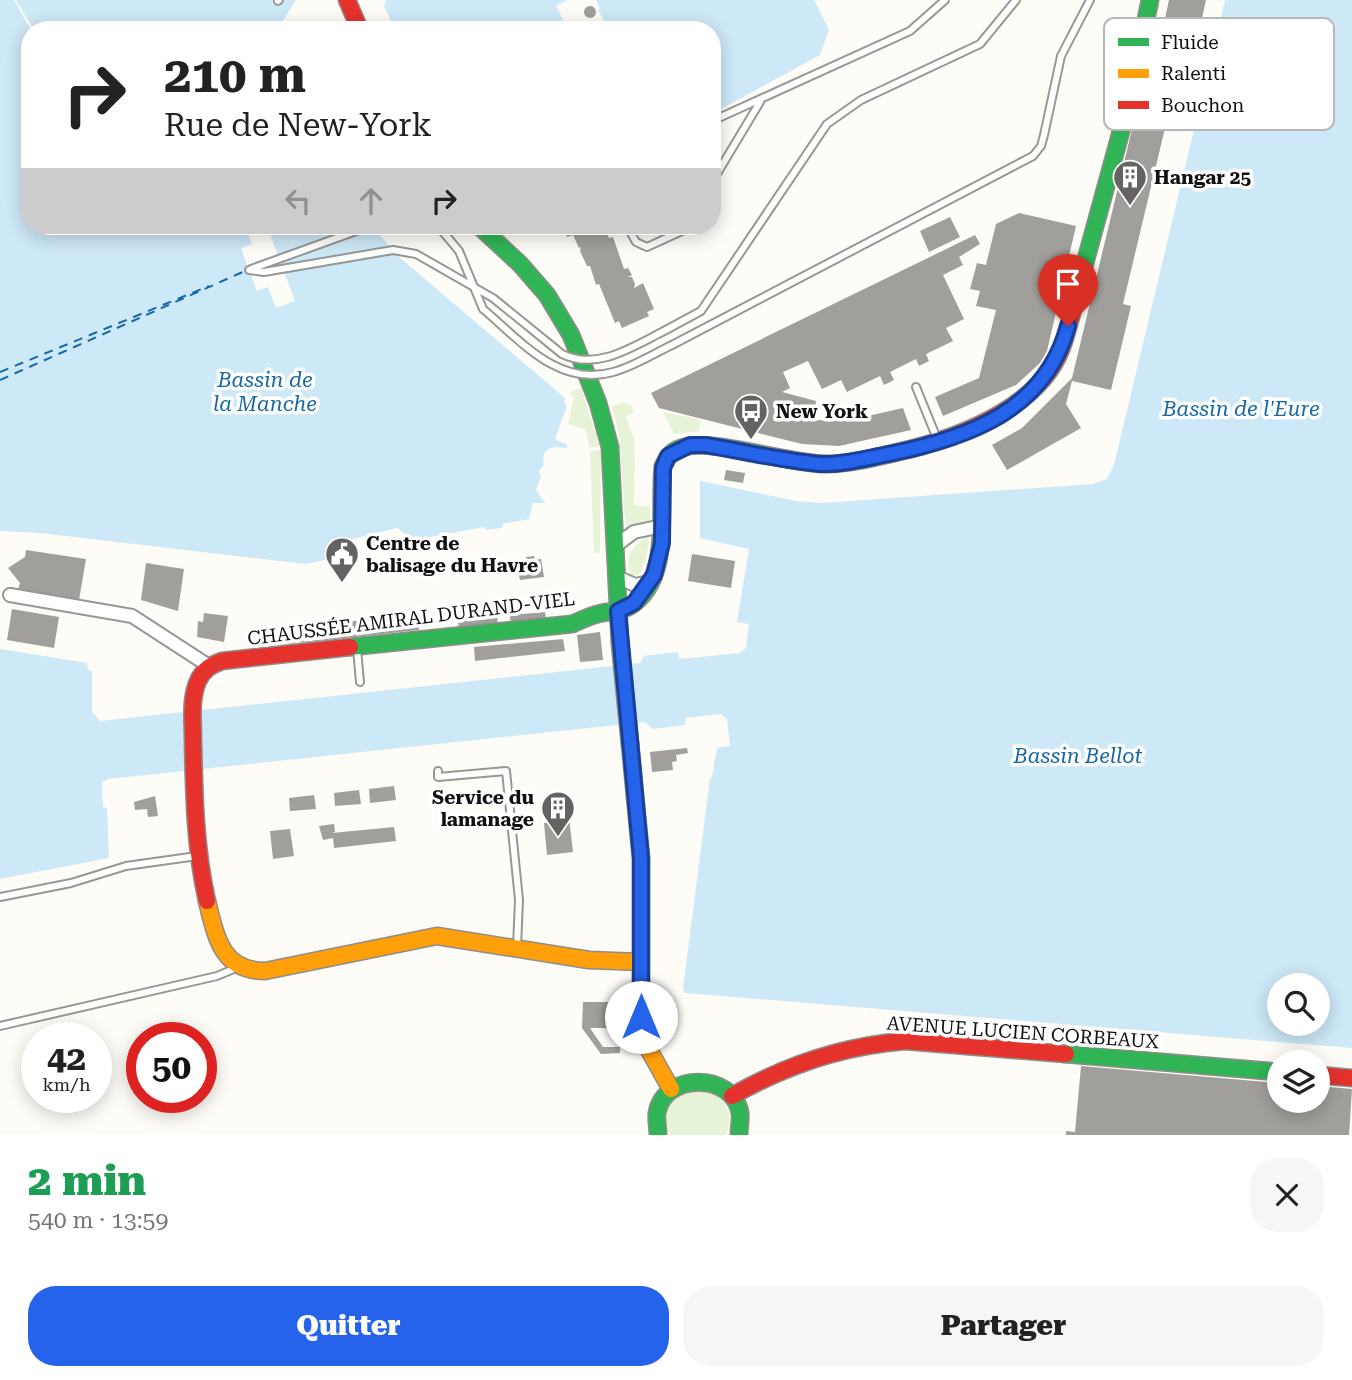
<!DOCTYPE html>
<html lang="fr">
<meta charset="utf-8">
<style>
body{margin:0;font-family:"Roboto Serif",serif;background:#f6f6f6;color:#222;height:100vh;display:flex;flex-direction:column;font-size:26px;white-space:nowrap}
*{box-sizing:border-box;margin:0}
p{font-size:23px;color:#767676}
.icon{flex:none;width:38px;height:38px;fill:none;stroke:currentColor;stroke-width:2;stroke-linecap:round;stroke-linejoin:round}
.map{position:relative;height:1135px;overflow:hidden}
.drawer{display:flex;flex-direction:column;background:#fff;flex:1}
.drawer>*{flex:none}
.banner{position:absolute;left:21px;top:21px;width:700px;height:214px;border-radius:28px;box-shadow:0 4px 18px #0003;background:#fff;color:#222;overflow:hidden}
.controls{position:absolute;left:1267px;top:973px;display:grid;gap:14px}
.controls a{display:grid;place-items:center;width:63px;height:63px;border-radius:50%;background:#fff;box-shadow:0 4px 18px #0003;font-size:35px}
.speed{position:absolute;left:21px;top:1022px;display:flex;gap:14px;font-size:35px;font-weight:700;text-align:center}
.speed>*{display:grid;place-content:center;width:91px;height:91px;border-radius:50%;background:#fff;box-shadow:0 4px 18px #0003;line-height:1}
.speed small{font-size:18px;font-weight:400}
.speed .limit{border:10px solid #d22;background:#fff;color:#111}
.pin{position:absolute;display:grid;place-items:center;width:60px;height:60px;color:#fff;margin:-72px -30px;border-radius:50% 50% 50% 0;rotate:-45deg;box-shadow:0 0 7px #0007}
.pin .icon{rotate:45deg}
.me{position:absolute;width:77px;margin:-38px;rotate:0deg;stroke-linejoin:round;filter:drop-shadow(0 0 5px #0008)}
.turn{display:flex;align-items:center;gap:24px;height:147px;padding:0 28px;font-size:32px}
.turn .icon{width:91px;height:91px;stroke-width:2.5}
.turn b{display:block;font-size:49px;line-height:60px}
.lanes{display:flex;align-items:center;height:66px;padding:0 28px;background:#0003;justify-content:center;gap:35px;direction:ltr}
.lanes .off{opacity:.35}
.round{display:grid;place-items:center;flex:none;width:74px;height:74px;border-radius:28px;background:#f6f6f6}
.summary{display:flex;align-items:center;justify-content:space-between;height:119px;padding:0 28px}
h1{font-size:42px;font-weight:800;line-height:52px;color:#1e9e55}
.primary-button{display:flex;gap:14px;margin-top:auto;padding:14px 28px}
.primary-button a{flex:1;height:80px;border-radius:28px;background:#2563eb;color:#fff;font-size:28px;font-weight:800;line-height:80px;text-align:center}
.primary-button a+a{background:#f6f6f6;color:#222}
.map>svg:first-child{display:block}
</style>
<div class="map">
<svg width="1352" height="1135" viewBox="0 0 1352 1135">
<rect width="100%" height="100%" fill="#fdfcf7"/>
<path fill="#e7f3d7" d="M 581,388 L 600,446 L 590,448 L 585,429 L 568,424 L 574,397 L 568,393 Z
M 623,402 L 631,405 L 634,412 L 626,417 L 635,442 L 634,505 L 650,507 L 650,522 L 626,533 L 619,435 L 612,407 Z
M 663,412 L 701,420 L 699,431 L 674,434 Z
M 601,450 L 600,553 L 594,553 L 590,451 Z
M 649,537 C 648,551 646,563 638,576 L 631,575 C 623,558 633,543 649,537 Z
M 705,1088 C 725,1098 736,1113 726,1135 L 669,1135 C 662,1120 665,1099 683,1091 C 689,1089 698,1089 705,1088 Z"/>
<path fill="#cde8f7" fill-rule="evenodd" d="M 0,0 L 14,0 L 31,30 L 30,226 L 372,226 L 399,257 L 565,398 L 564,404 L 567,406 L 555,439 L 567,445 L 567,448 C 553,446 540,447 544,465 L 539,470 L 541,477 L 536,490 L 545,503 L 533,503 L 529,519 L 502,524 L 502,528 L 486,530 L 485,527 L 413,540 L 397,528 L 332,544 L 334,558 L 306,564 L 40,533 L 0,531 Z
M 16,0 L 296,0 L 277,30 L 34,30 Z
M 386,0 L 567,0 L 556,6 L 568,30 L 395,30 L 384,6 Z
M 596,0 L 814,0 L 829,30 L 820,55 L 712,114 L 712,30 L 610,30 L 598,10 L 600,8 Z
M 1225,0 L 1352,0 L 1352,1048 L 685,993 L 683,989 L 710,778 L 712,777 L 717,748 L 730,746 L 727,719 L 721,714 L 685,718 L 685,725 L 653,729 L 645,722 L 108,779 L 102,782 L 103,807 L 107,808 L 109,858 L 0,879 L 0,649 L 87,663 L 88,670 L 92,671 L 92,712 L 100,721 L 640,663 L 644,656 L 678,652 L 679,659 L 740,653 L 746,648 L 749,624 L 737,622 L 749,549 L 700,538 L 700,481 L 796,501 L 821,503 L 1093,484 L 1107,479 L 1114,465 ZM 1279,985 L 1318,985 L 1318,1024 L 1279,1024 Z"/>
<path fill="#fdfcf7" d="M 245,226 L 267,226 L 295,301 L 276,308 L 268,287 L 257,291 L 241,248 L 252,244 Z"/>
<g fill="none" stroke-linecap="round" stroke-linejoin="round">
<path stroke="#1768a6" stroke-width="2" stroke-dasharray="9 7" stroke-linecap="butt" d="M 0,372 L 209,286
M 0,380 L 245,271"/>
</g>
<path fill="#a19f9c" d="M 1169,0 L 1206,0 L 1196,46 L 1161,37 Z
M584 12a6 6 0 1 1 12 0a6 6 0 1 1-12 0Z
M 1135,117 L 1166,124 L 1123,304 L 1131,306 L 1111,390 L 1072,381 L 1066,404 L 1081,428 L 1007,470 L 992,445 L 1022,428 L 1072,378 Z
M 1019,213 L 1076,226 L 1047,351 L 1040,363 L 1016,385 L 943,416 L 935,397 L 979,378 L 996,310 L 976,306 L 980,291 L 970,289 L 977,263 L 986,265 L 996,224 Z
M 950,217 L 960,237 L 929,252 L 920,231 Z
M 562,226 L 604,226 L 609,238 L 613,237 L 624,269 L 628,268 L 632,275 L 628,277 L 632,277 L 635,284 L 634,288 L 643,283 L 654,309 L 647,312 L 649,316 L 622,328 L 619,321 L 615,323 L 599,284 L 596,285 L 590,266 L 587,266 L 580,251 L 581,247 L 579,248 L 573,235 L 567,237 Z
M 975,235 L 980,244 L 959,257 L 963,265 L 943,275 L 964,319 L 946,328 L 953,341 L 926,354 L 929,361 L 919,366 L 916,359 L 890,372 L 894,380 L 884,385 L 880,376 L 847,392 L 841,380 L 822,389 L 808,361 L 783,372 L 790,388 L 782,392 L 816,401 L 814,420 L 846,421 L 903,408 L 911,430 L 839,446 L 802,444 L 659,408 L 651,393 Z
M 726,470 L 745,473 L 743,483 L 724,480 Z
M 26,550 L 86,559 L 79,600 L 18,590 L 20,583 L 8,568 L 25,557 Z
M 692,554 L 735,561 L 731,588 L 688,581 Z
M 534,556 L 535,560 L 541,559 L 544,577 L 520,580 L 517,566 L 527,567 L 526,557 Z
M 146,563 L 184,569 L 178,611 L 141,600 Z
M 496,607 L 498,625 L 459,629 L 457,611 Z
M 12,609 L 59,617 L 54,648 L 7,640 Z
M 521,610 L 522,614 L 545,612 L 546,619 L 511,623 L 509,611 Z
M 204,613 L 228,616 L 224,642 L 197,637 L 198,621 L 203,622 Z
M 399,616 L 400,623 L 419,621 L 419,630 L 271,646 L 270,637 L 309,633 L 308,626 Z
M 600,632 L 603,660 L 580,662 L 577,635 Z
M 563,639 L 565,651 L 475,661 L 474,647 Z
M 687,748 L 688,753 L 676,755 L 677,761 L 672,762 L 673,770 L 652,772 L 650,752 Z
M 394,786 L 396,800 L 370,803 L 369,789 Z
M 359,790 L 361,804 L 335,806 L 334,793 Z
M 314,795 L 316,809 L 290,811 L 289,798 Z
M 155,796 L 158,816 L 148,817 L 147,809 L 135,810 L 134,802 Z
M 567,800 L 573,852 L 547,855 L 544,823 L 551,822 L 550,815 L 543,816 L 541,803 Z
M 334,824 L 335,832 L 332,833 L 394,827 L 396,841 L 334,848 L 333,838 L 323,840 L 319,826 Z
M 290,829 L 294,856 L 273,859 L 270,831 Z
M 583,1002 L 621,1002 L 621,1028 L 590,1028 L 603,1047 L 620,1047 L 620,1053 L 601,1054 L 582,1028 Z
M 1081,1066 L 1279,1083 L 1279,1101 L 1318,1101 L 1318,1086 L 1352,1089 L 1349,1135 L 1066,1135 L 1066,1131 L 1075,1132 Z"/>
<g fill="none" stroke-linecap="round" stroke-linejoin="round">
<g stroke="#979795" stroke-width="10">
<path id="lane" d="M 278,1 L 279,0
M 1135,79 L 1195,93
M 712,121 L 910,31 L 945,0
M 712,182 L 760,102
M 438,226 L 459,251 L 483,309
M 627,226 L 636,242 L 647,247 L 682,231 L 686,226
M 251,269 L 370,226
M 249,270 L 264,272 L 393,250 L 416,254 L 493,298
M 664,331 L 701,311 L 827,124 L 861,100 L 980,44 L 1016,0
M 672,345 L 1033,156 L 1041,146 L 1044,135 L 1061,56 L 1090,0
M 916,387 L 938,441
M 357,649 L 360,682
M 438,771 L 438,777 L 506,771 L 519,900 L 517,947
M 0,897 L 71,883 L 126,866 L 197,856
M 0,1026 L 217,976 L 236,968"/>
</g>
<g stroke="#979795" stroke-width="16">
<path id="street" d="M 615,546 L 634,532 L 662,526
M 617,577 L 635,585 L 649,582
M 10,595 L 132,616 L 209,666"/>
</g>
<g stroke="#8e8d8b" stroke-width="19">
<path id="fast" d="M 479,226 L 520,264 L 547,295 L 571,335 L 598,403 L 610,447 L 620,644 L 630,744
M 1083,270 L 1128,106 L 1150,0
M 350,647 L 572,624 C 580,621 589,616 598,614 C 608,611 620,612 630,606 C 673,579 658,509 663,466 C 668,457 671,451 681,448 C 712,437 787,464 826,464 C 854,464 883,455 911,449
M 1066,1054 L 1279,1072
M 658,1135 C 658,1128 656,1119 657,1113 C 664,1072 733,1072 740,1113 C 741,1119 739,1128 739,1135"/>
</g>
<g stroke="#8e8d8b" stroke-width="19">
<path id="slow" d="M 630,744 L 641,858 L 641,1017 L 649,1050 L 671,1089
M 207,901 C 216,938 222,971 265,971 L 437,936 L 589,960 L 641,962"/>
</g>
<g stroke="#8e8d8b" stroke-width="19">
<path id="jam" d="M 347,0 L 360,30
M 911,449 C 965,435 1041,405 1062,347 C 1071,322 1076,295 1083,270
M 207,901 C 195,848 194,794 193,740 C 193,721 190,699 198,681 C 203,670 211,665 222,661 L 350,647
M 1318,1075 L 1352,1078
M 732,1096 C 786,1065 842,1046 905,1041 L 1066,1054"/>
</g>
<use href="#lane" stroke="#fffffe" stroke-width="6"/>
<use href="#street" stroke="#fffffe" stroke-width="12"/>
<use href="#fast" stroke="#30b455" stroke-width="16"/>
<use href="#slow" stroke="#ff9f0a" stroke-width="16"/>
<use href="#jam" stroke="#e5322d" stroke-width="16"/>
<g stroke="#979795" stroke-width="10" stroke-linecap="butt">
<path id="lane-bridge" d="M 493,298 L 562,354 C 597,371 632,347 664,331
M 483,309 C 520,340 559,388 613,372 C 633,367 653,354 672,345"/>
</g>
<use href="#lane-bridge" stroke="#fffffe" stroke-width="6"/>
</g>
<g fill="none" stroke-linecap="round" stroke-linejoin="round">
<g stroke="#184099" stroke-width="18">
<path id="route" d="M 641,1017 L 641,858 L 618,611 L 634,603 L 654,575 L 662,543 L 663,468 L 668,456 L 690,445 L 705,445 C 743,451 782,461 821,464 C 843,465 867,458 889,454 C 968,438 1045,411 1068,326"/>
</g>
<use href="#route" stroke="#2563eb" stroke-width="12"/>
</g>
<defs>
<g id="building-pin" transform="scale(1.75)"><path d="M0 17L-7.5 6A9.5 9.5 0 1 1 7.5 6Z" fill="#646362" stroke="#fff"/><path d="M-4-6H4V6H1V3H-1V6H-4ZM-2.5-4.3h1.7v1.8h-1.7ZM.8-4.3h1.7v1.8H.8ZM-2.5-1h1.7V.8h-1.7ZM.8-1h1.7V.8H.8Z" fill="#fff"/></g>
<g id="bus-pin" transform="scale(1.75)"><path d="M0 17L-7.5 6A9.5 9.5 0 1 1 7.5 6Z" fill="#646362" stroke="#fff"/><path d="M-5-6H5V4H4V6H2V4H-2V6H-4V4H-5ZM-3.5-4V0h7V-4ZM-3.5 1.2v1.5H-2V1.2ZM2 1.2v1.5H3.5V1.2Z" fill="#fff"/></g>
<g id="civic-pin" transform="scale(1.75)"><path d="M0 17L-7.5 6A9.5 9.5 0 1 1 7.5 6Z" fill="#646362" stroke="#fff"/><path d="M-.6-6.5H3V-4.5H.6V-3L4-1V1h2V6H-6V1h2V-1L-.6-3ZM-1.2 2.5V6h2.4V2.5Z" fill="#fff"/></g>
</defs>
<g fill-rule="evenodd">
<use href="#building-pin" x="1130" y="177"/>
<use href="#bus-pin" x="751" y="411"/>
<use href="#civic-pin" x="342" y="554"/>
<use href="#building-pin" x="558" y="808"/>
</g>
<g text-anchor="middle" stroke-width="7" stroke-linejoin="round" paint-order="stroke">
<g font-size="19" font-weight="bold" fill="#111" stroke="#fff" text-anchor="start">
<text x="1154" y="184">Hangar 25</text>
<text x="776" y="418">New York</text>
<text x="366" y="550">Centre de<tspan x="366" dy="22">balisage du Havre</tspan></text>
<text x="534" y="804" text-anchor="end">Service du<tspan x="534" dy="22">lamanage</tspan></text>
</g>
<g font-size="19" fill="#111" stroke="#fff">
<text transform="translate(411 618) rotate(-7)" y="7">CHAUSSÉE AMIRAL DURAND-VIEL</text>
<text transform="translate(1023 1032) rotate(4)" y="7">AVENUE LUCIEN CORBEAUX</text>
</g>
<g font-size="21" font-style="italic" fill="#1768a6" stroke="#fff">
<text x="265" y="387">Bassin de<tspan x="265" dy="24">la Manche</tspan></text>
<text x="1241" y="416">Bassin de l'Eure</text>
<text x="1078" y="763">Bassin Bellot</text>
</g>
</g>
<rect x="1104" y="18" width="230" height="112" rx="10" fill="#fff" stroke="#b8b8b8" stroke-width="2"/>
<rect x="1118" y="38" width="31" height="8" fill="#30b455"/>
<rect x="1118" y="69" width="31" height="9" fill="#ff9f0a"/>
<rect x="1118" y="101" width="31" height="8" fill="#e5322d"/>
<g font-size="19" fill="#111">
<text x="1161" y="49">Fluide</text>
<text x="1161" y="80">Ralenti</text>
<text x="1161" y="112">Bouchon</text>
</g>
</svg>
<div class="controls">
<a><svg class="icon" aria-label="search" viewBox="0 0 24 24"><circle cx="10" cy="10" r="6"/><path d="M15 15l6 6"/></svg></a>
<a><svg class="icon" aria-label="layers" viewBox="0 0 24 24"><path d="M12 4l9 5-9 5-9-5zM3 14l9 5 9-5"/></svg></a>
</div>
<div class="speed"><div>42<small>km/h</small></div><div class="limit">50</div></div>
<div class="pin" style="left:1068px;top:326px;background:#d93025"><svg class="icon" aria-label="arrive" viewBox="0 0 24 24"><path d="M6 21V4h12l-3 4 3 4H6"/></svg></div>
<svg class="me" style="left:641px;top:1017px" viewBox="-20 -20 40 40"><circle r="19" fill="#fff"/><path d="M0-13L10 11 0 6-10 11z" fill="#2563eb"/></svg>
<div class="banner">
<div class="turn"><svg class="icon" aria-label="right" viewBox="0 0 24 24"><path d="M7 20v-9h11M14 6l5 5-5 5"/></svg><div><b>210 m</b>Rue de New-York</div></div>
<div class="lanes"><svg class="icon off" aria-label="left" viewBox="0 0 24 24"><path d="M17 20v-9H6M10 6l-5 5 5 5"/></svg><svg class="icon off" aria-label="ahead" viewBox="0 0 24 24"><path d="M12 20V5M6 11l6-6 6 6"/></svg><svg class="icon" aria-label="right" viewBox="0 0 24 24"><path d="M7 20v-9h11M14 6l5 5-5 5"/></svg></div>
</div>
</div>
<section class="drawer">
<div class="summary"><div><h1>2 min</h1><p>540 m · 13:59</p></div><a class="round"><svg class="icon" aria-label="close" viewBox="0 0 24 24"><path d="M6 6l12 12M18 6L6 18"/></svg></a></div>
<div class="primary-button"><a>Quitter</a><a>Partager</a></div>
</section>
